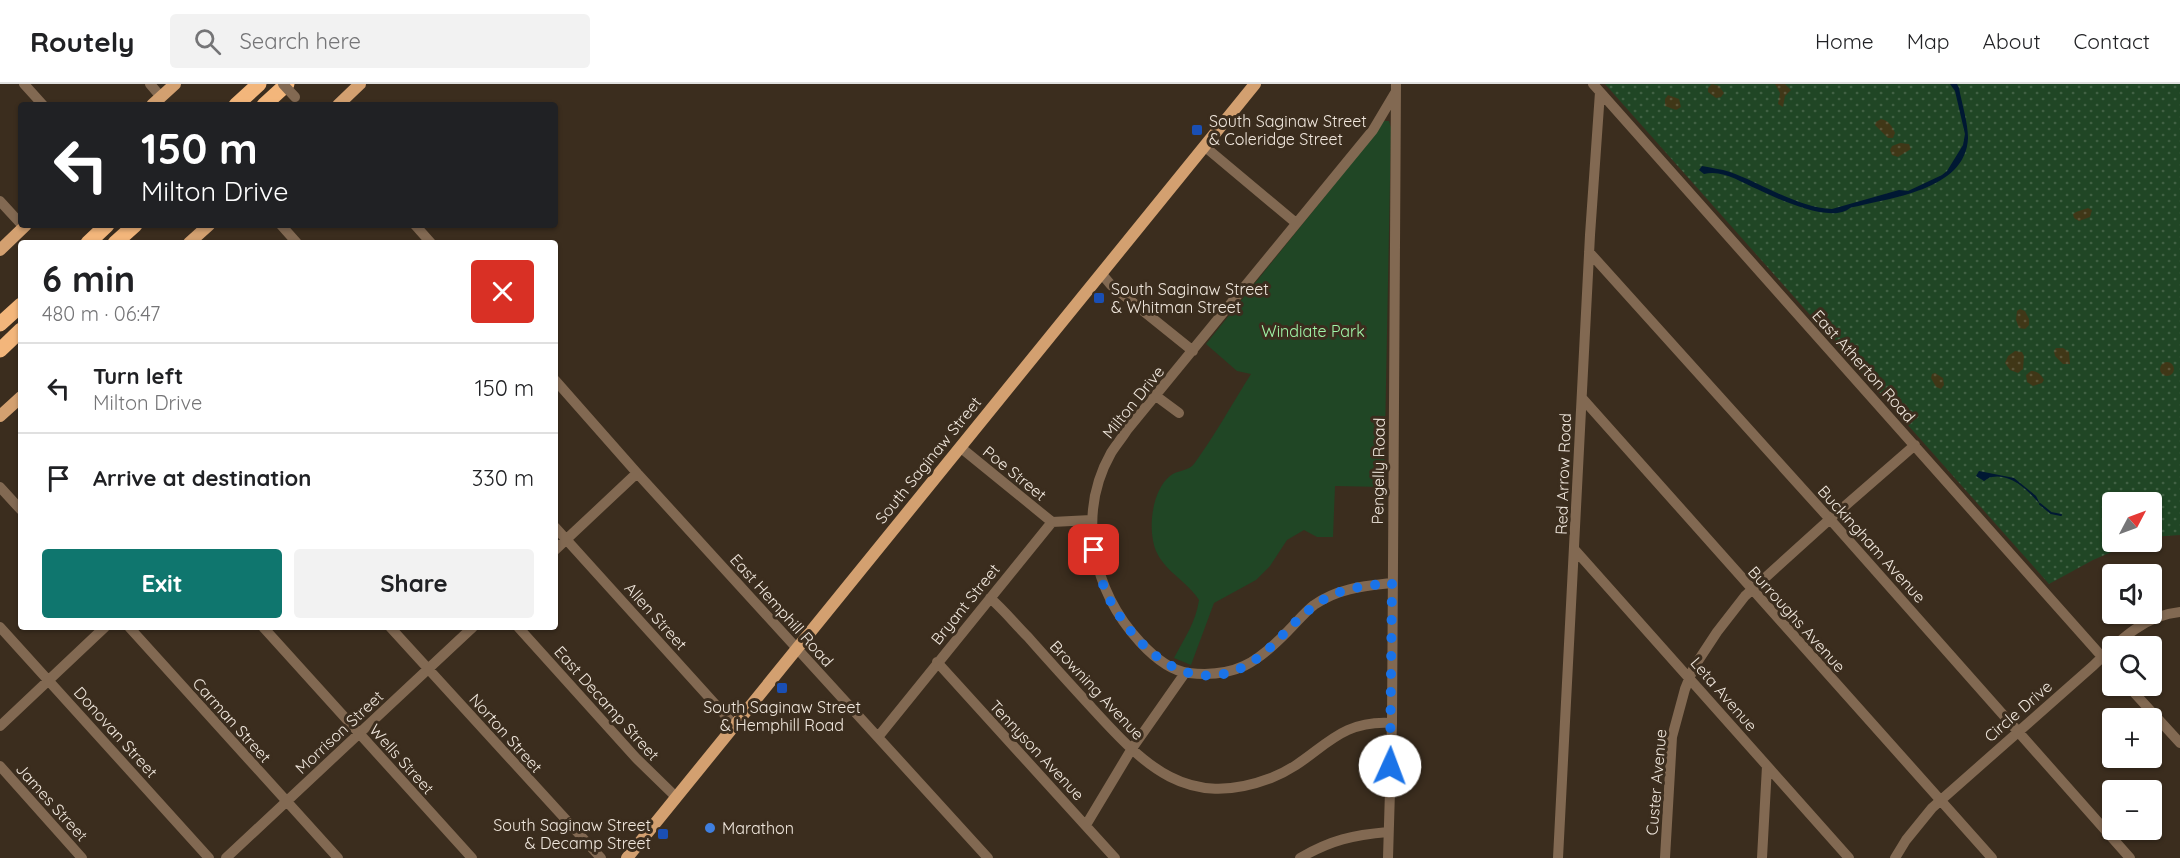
<!DOCTYPE html>
<meta charset="utf-8">
<style>
body{margin:0;font-family:Quicksand,sans-serif;background:#f2f2f2;color:#202124;height:100vh;display:flex;flex-direction:column;font-size:22px;white-space:nowrap}
*{box-sizing:border-box;margin:0}
p{font-size:20px;color:#757577}
.icon{flex:none;width:33px;height:33px;fill:none;stroke:currentColor;stroke-width:2;stroke-linecap:round;stroke-linejoin:round}
.map{position:relative;flex:1;overflow:hidden}
.sheet{position:absolute;left:18px;top:156px;width:540px;height:390px;display:flex;flex-direction:column;background:#fff;border-radius:6px;box-shadow:0 2px 4px #0004}
.sheet>*{flex:none}
.hud{position:absolute;left:18px;top:18px;width:540px;height:126px;border-radius:6px;box-shadow:0 2px 4px #0004;background:#202124;color:#fff;overflow:hidden}
.needle{width:39px;rotate:49deg}
.controls{position:absolute;left:2102px;top:408px;display:grid;gap:12px}
.controls a{display:grid;place-items:center;width:60px;height:60px;border-radius:6px;background:#fff;box-shadow:0 2px 4px #0004;font-size:30px}
.pin{position:absolute;display:grid;place-items:center;width:51px;height:51px;color:#fff;margin:-26px;border-radius:12px;box-shadow:0 3px 9px #0006}
.me{position:absolute;width:66px;margin:-33px;rotate:2deg;stroke-linejoin:round;filter:drop-shadow(0 0 4px #0008)}
.turn{display:flex;align-items:center;gap:21px;height:126px;padding:0 24px;font-size:27px}
.turn .icon{width:78px;height:78px;stroke-width:2.5}
.turn b{display:block;font-size:42px;line-height:51px}
.round{display:grid;place-items:center;flex:none;width:63px;height:63px;border-radius:6px;background:#f2f2f2}
.overview{display:flex;align-items:center;justify-content:space-between;height:102px;padding:0 24px}
h1{font-size:36px;font-weight:700;line-height:45px}
.action{display:flex;gap:12px;margin-top:auto;padding:12px 24px}
.action a{flex:1;height:69px;border-radius:6px;background:#0f766e;color:#fff;font-size:24px;font-weight:700;line-height:69px;text-align:center}
.action a+a{background:#f2f2f2;color:#202124}
ul{padding:0;list-style:none}
li{display:flex;align-items:center;gap:18px;height:90px;padding:0 24px;border-top:2px solid #e0e0e0}
li div{flex:1}
li b{display:block;font-size:22px}
li em{font-style:normal}
header{display:flex;align-items:center;gap:36px;box-sizing:border-box;height:84px;padding:0 30px;background:#fff;border-bottom:2px solid #e0e0e0}
header strong{font-size:28px}
nav{display:flex;gap:33px;margin-inline-start:auto;font-size:21px}
.search{width:420px;height:54px;background:#f2f2f2;display:flex;align-items:center;gap:15px;box-sizing:border-box;padding:0 21px;border-radius:6px;color:#757577;font-size:22px}
.map>svg:first-child{display:block}
</style>
<header>
<strong>Routely</strong>
<div class="search"><svg class="icon" aria-label="search" viewBox="0 0 24 24"><circle cx="10" cy="10" r="6"/><path d="M15 15l6 6"/></svg>Search here</div>
<nav><a>Home</a><a>Map</a><a>About</a><a>Contact</a></nav>
</header>
<div class="map">
<svg width="2180" height="774" viewBox="0 0 2180 774">
<defs>
<pattern id="grass-dots" width="8" height="8" patternUnits="userSpaceOnUse" patternTransform="scale(1.5)"><rect width="8" height="8" fill="#204625"/><path d="M2 2h.1M6 6h.1" fill="none" stroke="#416144" stroke-width="1.8" stroke-linecap="round"/></pattern>
<pattern id="sand-dots" width="8" height="8" patternUnits="userSpaceOnUse" patternTransform="scale(1.5)"><rect width="8" height="8" fill="#403717"/><path d="M2 2h.1M6 6h.1" fill="none" stroke="#5c5438" stroke-width="1.8" stroke-linecap="round"/></pattern>
</defs>
<rect width="100%" height="100%" fill="#3b2d1e"/>
<path fill="url(#grass-dots)" d="M 1605,0 L 2180,0 L 2180,451 L 2151,453 L 2151,418 L 2112,418 L 2112,458 L 2135,458 L 2093,476 L 2049,500 Z"/>
<path fill="url(#sand-dots)" d="M 1712,0 L 1719,2 L 1724,9 L 1721,13 L 1716,14 L 1708,8 L 1708,4 Z
M 1775,0 L 1785,0 L 1791,6 L 1785,12 L 1783,23 L 1778,20 L 1780,9 Z
M 1668,11 L 1679,15 L 1681,23 L 1676,26 L 1665,22 L 1665,15 Z
M 1881,35 C 1888,36 1893,43 1895,49 L 1893,54 L 1888,54 L 1875,41 L 1876,38 Z
M 1900,59 L 1909,60 L 1911,65 L 1898,73 L 1892,71 L 1890,66 L 1892,62 Z
M 2088,124 L 2092,126 L 2090,133 L 2079,137 L 2074,134 L 2073,130 L 2076,128 Z
M 2020,225 L 2025,227 L 2029,235 L 2029,241 L 2025,245 L 2019,244 L 2016,236 L 2017,227 Z
M 2056,264 L 2063,264 L 2069,268 L 2070,280 L 2063,280 L 2055,272 L 2054,267 Z
M 2015,267 L 2022,268 L 2024,272 L 2023,285 L 2018,289 L 2010,286 L 2005,279 L 2008,272 Z
M2160 285a7 7 0 1 1 14 0a7 7 0 1 1-14 0Z
M 2031,287 C 2037,287 2041,290 2044,296 L 2042,299 L 2033,302 L 2027,298 L 2026,291 Z
M 1935,289 L 1943,294 L 1944,301 L 1941,305 L 1936,303 L 1931,294 L 1932,290 Z"/>
<path fill="#204625" d="M 1384,37 L 1389,37 L 1391,44 L 1384,403 L 1335,402 L 1333,453 L 1317,453 L 1304,446 L 1287,456 L 1270,482 L 1256,496 L 1214,519 L 1191,581 L 1174,574 C 1184,555 1196,538 1199,516 C 1188,498 1167,489 1157,469 C 1147,449 1151,407 1170,392 C 1177,386 1189,387 1194,380 C 1215,351 1232,320 1251,290 L 1237,287 L 1206,260 L 1367,60 Z"/>
<path fill="#001833" d="M 1950,0 L 1957,0 L 1959,4 C 1962,20 1968,39 1968,54 C 1966,107 1888,114 1850,124 C 1831,140 1778,115 1757,105 C 1741,98 1722,85 1704,90 L 1699,86 L 1702,82 C 1711,84 1721,85 1730,88 C 1761,99 1799,124 1832,125 L 1899,106 L 1908,107 L 1942,91 L 1947,87 L 1963,61 L 1965,50 L 1955,7 Z
M 1979,387 L 2014,394 L 2036,412 L 2040,420 C 2029,408 2012,389 1992,393 C 1989,393 1986,396 1984,397 L 1976,392 Z"/>
<g fill="none" stroke-linecap="round" stroke-linejoin="round">
<path stroke="#001833" stroke-width="2" d="M 2040,420 L 2051,429 L 2061,431"/>
<path stroke="#826952" stroke-width="10" d="M 24,0 L 43,21
M 150,0 L 161,13
M 1593,0 L 2112,584
M 1204,62 L 1296,139
M 0,117 L 21,140
M 281,141 L 297,159
M 415,141 L 431,159
M 1589,168 L 1836,442 L 2130,774
M 1101,189 L 1111,201 L 1193,267
M 555,296 L 637,389 L 988,774
M 1156,312 L 1179,329
M 1582,314 L 1992,774
M 960,363 L 1052,438
M 0,403 L 21,426
M 555,443 L 734,641
M 555,466 L 637,389
M 1575,466 L 1849,774
M 1392,499 C 1365,502 1338,504 1314,521 C 1305,528 1297,538 1288,547 C 1257,579 1235,594 1189,589 C 1170,587 1152,571 1140,558 C 1093,507 1076,431 1111,369 C 1116,361 1122,354 1127,346 L 1373,46 L 1395,9
M 990,514 C 1004,526 1015,540 1028,553 C 1049,577 1071,601 1092,624 C 1145,682 1187,726 1271,694 C 1320,675 1333,635 1392,639
M 0,543 L 209,774
M 129,543 L 338,774
M 263,543 L 472,774
M 390,543 L 601,774
M 518,543 L 636,674 L 676,713
M 937,578 L 1115,774
M 2128,602 L 2180,659
M 0,642 L 105,543
M 878,653 L 1052,438 L 1091,436
M 0,682 L 82,774
M 1086,741 L 1131,666 L 1185,589
M 226,774 L 473,543
M 1300,774 C 1331,756 1353,751 1388,748
M 1388,774 L 1392,639 L 1396,0
M 1558,774 L 1590,151 L 1600,8
M 1665,774 L 1672,653 L 1685,605 L 1694,583 L 1717,548 L 1745,512 L 1830,435 L 1915,361
M 1762,774 L 1767,682
M 1895,774 L 1906,756 L 1932,724 L 2094,581 C 2118,558 2144,531 2180,528"/>
<path stroke="#d3a070" stroke-width="12" d="M 152,21 L 175,0
M 338,21 L 360,0
M 189,159 L 209,141
M 0,166 L 26,141
M 0,332 L 21,313
M 627,774 L 1255,0"/>
<path stroke="#f3b67b" stroke-width="15" d="M 236,21 L 259,0
M 264,21 L 287,0
M 88,159 L 107,141
M 115,159 L 135,141
M 0,240 L 21,221
M 0,266 L 21,246"/>
<path stroke="#826952" stroke-width="10" d="M 283,0 L 295,13"/>
</g>
<g fill="none" stroke-linecap="round" stroke-linejoin="round">
<path stroke="#1a73e8" stroke-width="10" stroke-dasharray="0 18" d="M 1094,466 C 1098,483 1102,503 1111,518 C 1138,566 1188,612 1245,582 C 1272,568 1289,540 1314,522 C 1337,504 1364,502 1392,499 L 1390,682"/>
</g>
<g fill="#1a4fb4" stroke="#3b2d1e" stroke-width="2">
<rect x="1191" y="40" width="12" height="12" rx="3"/>
<rect x="1093" y="208" width="12" height="12" rx="3"/>
<rect x="776" y="598" width="12" height="12" rx="3"/>
<rect x="657" y="744" width="12" height="12" rx="3"/>
</g>
<circle fill="#3f7fe0" stroke="#3b2d1e" stroke-width="2" cx="710" cy="744" r="6"/>
<g text-anchor="middle" stroke-width="6" stroke-linejoin="round" paint-order="stroke">
<g font-size="16" fill="#f0e7dd" stroke="#3b2d1e" text-anchor="start">
<text x="1209" y="43">South Saginaw Street<tspan x="1209" dy="18">&amp; Coleridge Street</tspan></text>
<text x="1111" y="211">South Saginaw Street<tspan x="1111" dy="18">&amp; Whitman Street</tspan></text>
<text x="782" y="629" text-anchor="middle">South Saginaw Street<tspan x="782" dy="18">&amp; Hemphill Road</tspan></text>
<text x="651" y="747" text-anchor="end">South Saginaw Street<tspan x="651" dy="18">&amp; Decamp Street</tspan></text>
<text x="722" y="750">Marathon</text>
</g>
<g font-size="16" fill="#a1f7a9" stroke="#3b2d1e">
<text x="1313" y="253">Windiate Park</text>
</g>
<g font-size="16" fill="#f0e7dd" stroke="#3b2d1e">
<text transform="translate(1864 282) rotate(48)" y="6">East Atherton Road</text>
<text transform="translate(1133 318) rotate(-51)" y="6">Milton Drive</text>
<text transform="translate(928 376) rotate(-51)" y="6">South Saginaw Street</text>
<text transform="translate(1378 387) rotate(-89)" y="6">Pengelly Road</text>
<text transform="translate(1015 389) rotate(39)" y="6">Poe Street</text>
<text transform="translate(1563 390) rotate(-88)" y="6">Red Arrow Road</text>
<text transform="translate(1872 460) rotate(48)" y="6">Buckingham Avenue</text>
<text transform="translate(965 520) rotate(-51)" y="6">Bryant Street</text>
<text transform="translate(782 526) rotate(48)" y="6">East Hemphill Road</text>
<text transform="translate(656 532) rotate(48)" y="6">Allen Street</text>
<text transform="translate(1797 535) rotate(48)" y="6">Burroughs Avenue</text>
<text transform="translate(1097 606) rotate(47)" y="6">Browning Avenue</text>
<text transform="translate(1724 610) rotate(49)" y="6">Leta Avenue</text>
<text transform="translate(607 619) rotate(48)" y="6">East Decamp Street</text>
<text transform="translate(2018 627) rotate(-41)" y="6">Circle Drive</text>
<text transform="translate(232 636) rotate(48)" y="6">Carman Street</text>
<text transform="translate(116 648) rotate(48)" y="6">Donovan Street</text>
<text transform="translate(339 648) rotate(-43)" y="6">Morrison Street</text>
<text transform="translate(506 649) rotate(48)" y="6">Norton Street</text>
<text transform="translate(1037 666) rotate(47)" y="6">Tennyson Avenue</text>
<text transform="translate(402 675) rotate(48)" y="6">Wells Street</text>
<text transform="translate(1656 698) rotate(-85)" y="6">Custer Avenue</text>
<text transform="translate(52 718) rotate(48)" y="6">James Street</text>
</g>
</g>
</svg>
<div class="controls">
<a><svg class="needle" viewBox="-14 -14 28 28"><path d="M0-13l5 13h-10z" fill="#e53935"/><path d="M0 13l5-13h-10z" fill="#757577"/></svg></a>
<a><svg class="icon" aria-label="sound" viewBox="0 0 24 24"><path d="M4 9h4l5-4v14l-5-4H4zM17 9q2 3 0 6"/></svg></a>
<a><svg class="icon" aria-label="search" viewBox="0 0 24 24"><circle cx="10" cy="10" r="6"/><path d="M15 15l6 6"/></svg></a>
<a>+</a>
<a>−</a>
</div>
<div class="pin" style="left:1094px;top:466px;background:#d93025"><svg class="icon" aria-label="arrive" viewBox="0 0 24 24"><path d="M6 21V4h12l-3 4 3 4H6"/></svg></div>
<svg class="me" style="left:1390px;top:682px" viewBox="-20 -20 40 40"><circle r="19" fill="#fff"/><path d="M0-13L10 11 0 6-10 11z" fill="#1a73e8"/></svg>
<div class="hud">
<div class="turn"><svg class="icon" aria-label="left" viewBox="0 0 24 24"><path d="M17 20v-9H6M10 6l-5 5 5 5"/></svg><div><b>150 m</b>Milton Drive</div></div>
</div>
<section class="sheet">
<div class="overview"><div><h1>6 min</h1><p>480 m · 06:47</p></div><a class="round" style="background:#d93025;color:#fff"><svg class="icon" aria-label="close" viewBox="0 0 24 24"><path d="M6 6l12 12M18 6L6 18"/></svg></a></div>
<ul>
<li><svg class="icon" aria-label="left" viewBox="0 0 24 24"><path d="M17 20v-9H6M10 6l-5 5 5 5"/></svg><div><b>Turn left</b><p>Milton Drive</p></div><em>150 m</em></li>
<li><svg class="icon" aria-label="arrive" viewBox="0 0 24 24"><path d="M6 21V4h12l-3 4 3 4H6"/></svg><div><b>Arrive at destination</b></div><em>330 m</em></li>
</ul>
<div class="action"><a>Exit</a><a>Share</a></div>
</section>
</div>
